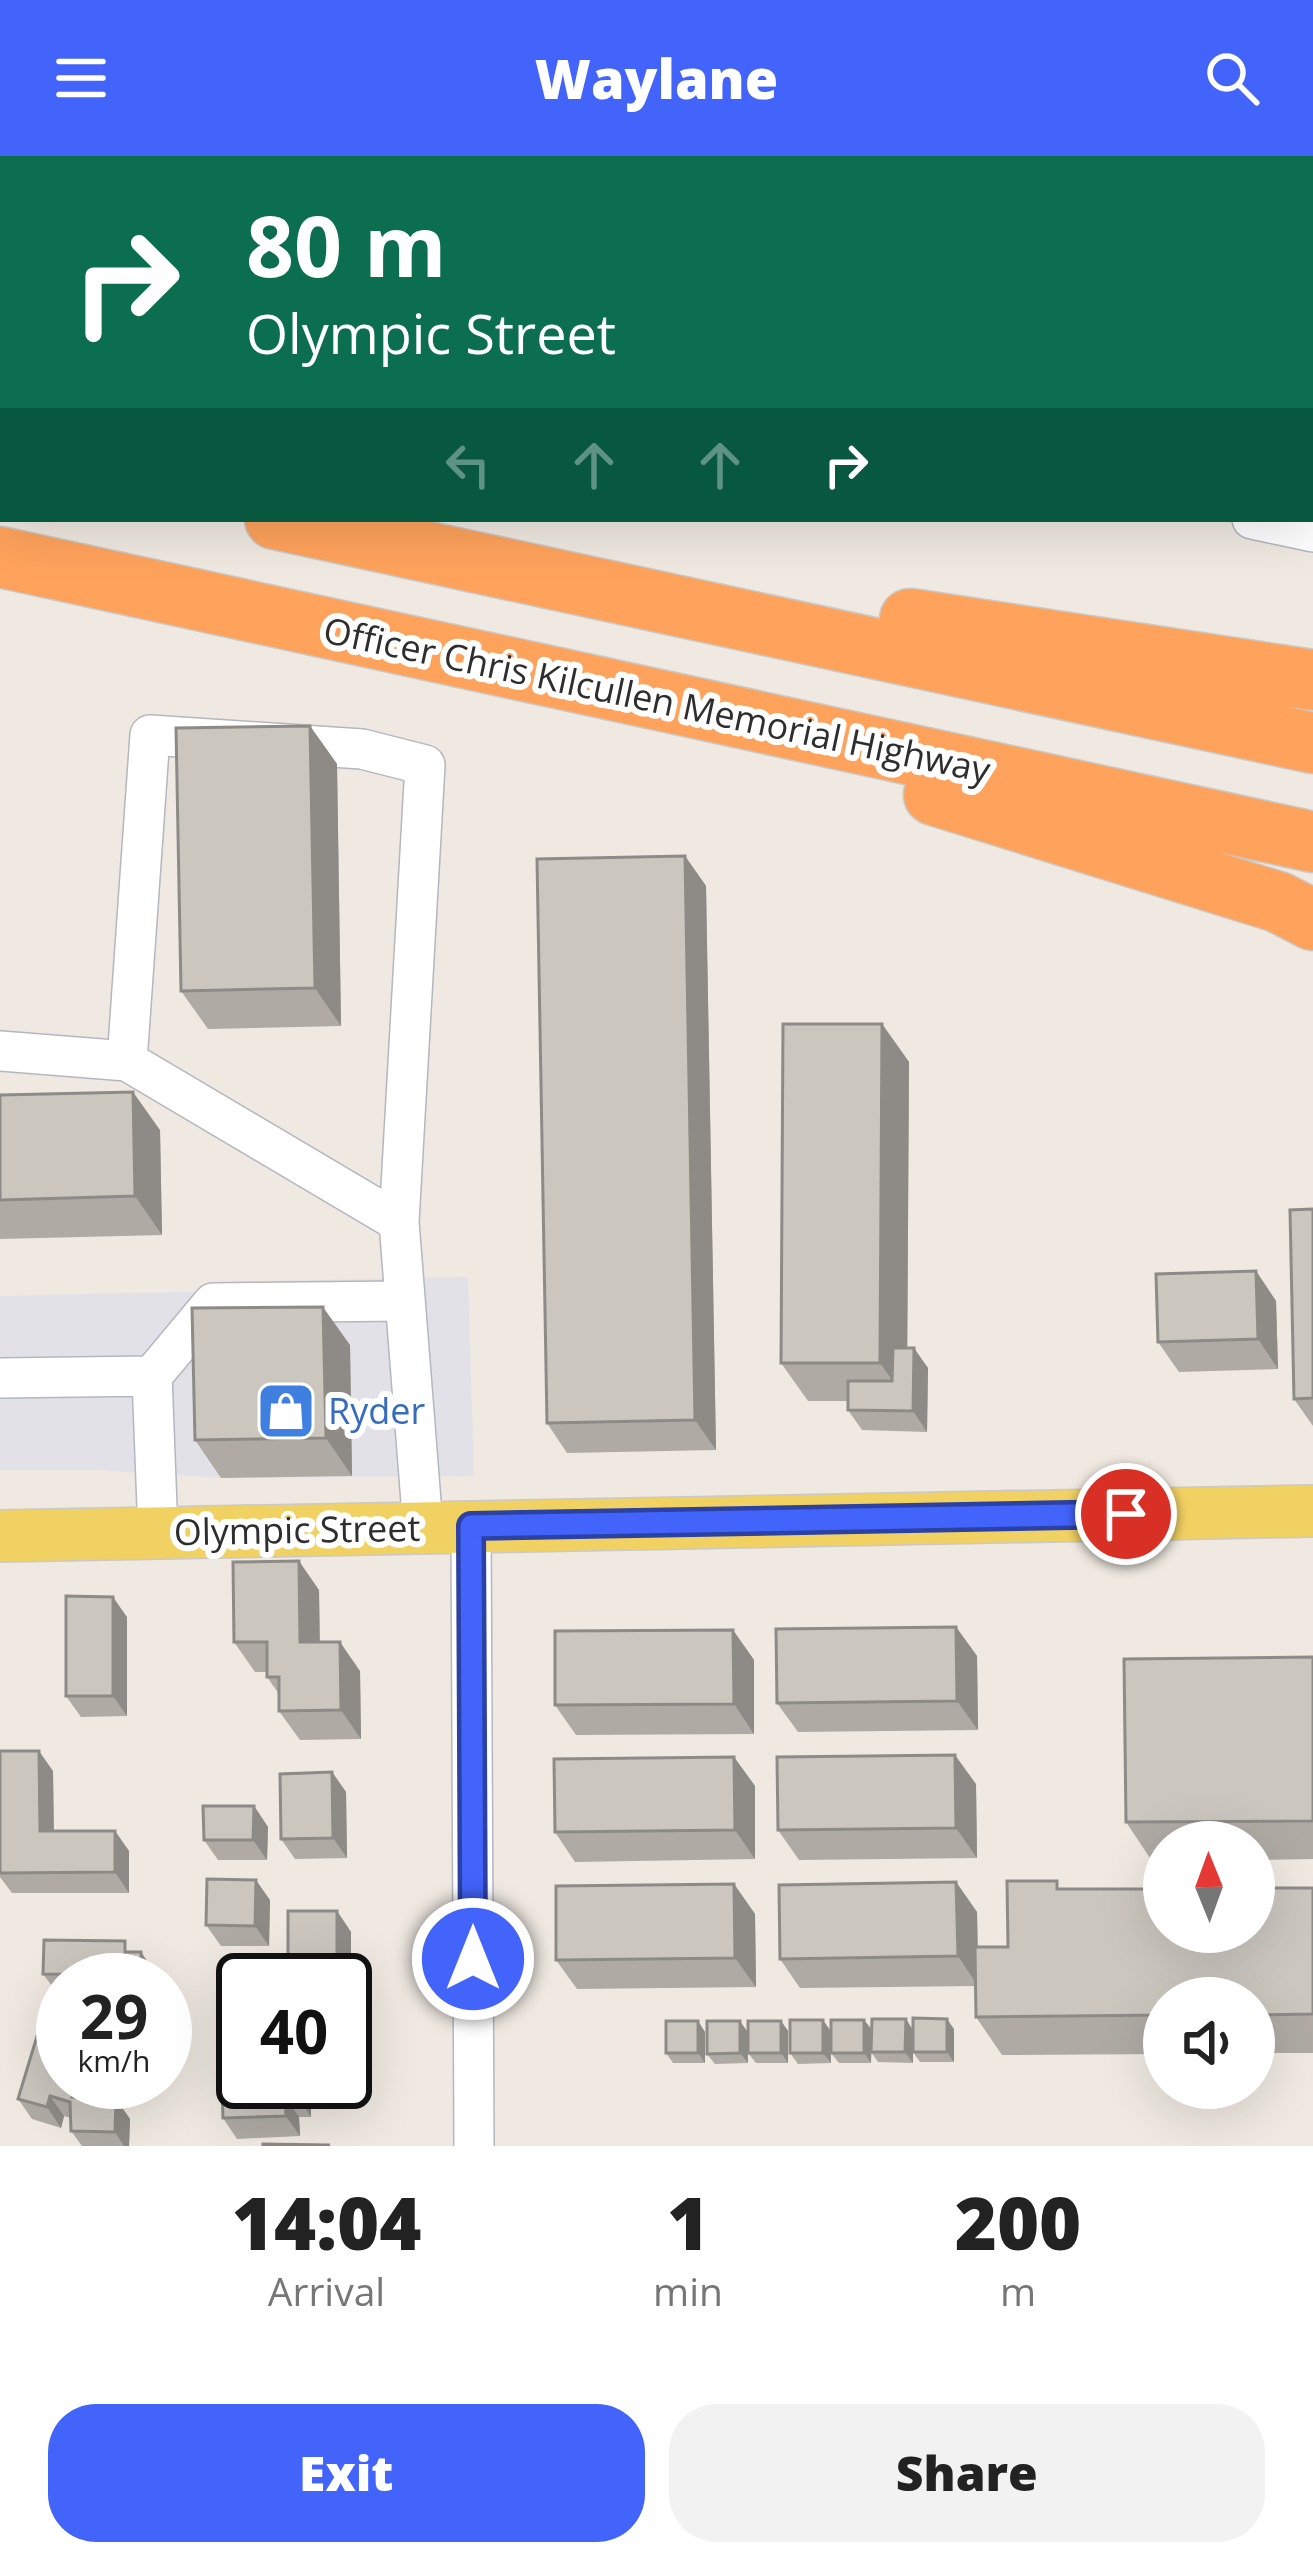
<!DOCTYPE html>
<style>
body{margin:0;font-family:"Open Sans",sans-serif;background:#f2f2f2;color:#222;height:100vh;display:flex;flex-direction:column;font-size:45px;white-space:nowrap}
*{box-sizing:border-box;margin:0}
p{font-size:39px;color:#767676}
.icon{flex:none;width:66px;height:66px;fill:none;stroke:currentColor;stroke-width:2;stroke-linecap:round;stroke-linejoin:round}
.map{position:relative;height:1990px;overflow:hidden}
.details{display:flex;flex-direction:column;background:#fff;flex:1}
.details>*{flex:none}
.guide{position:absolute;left:0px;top:0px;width:1314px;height:366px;box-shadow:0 12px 48px #0002;background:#0b6e4f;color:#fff;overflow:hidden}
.needle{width:78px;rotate:359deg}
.controls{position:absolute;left:1143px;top:1665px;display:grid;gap:24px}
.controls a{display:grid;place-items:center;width:132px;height:132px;border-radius:50%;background:#fff;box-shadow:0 12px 48px #0002;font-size:60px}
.speed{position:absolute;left:36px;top:1797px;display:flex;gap:24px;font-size:60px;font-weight:700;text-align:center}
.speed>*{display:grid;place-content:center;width:156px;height:156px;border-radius:50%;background:#fff;box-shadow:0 12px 48px #0002;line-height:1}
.speed small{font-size:30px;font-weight:400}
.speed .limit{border:6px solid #111;border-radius:18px;background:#fff;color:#111}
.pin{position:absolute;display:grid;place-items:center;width:102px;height:102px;color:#fff;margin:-51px;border:6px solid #fff;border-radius:50%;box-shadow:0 3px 12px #0007}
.me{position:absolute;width:132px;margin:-66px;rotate:0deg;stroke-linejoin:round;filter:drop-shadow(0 0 9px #0008)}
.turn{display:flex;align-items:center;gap:42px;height:252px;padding:0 48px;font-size:54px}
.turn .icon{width:156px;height:156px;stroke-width:2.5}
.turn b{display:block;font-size:84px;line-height:102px}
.lanes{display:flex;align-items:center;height:114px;padding:0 48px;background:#0003;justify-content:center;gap:60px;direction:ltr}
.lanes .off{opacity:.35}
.eta{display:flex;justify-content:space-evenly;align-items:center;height:204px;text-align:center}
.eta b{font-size:72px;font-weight:800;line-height:84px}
.button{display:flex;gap:24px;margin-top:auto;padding:24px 48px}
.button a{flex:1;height:138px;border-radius:48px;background:#4264fb;color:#fff;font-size:48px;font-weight:800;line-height:138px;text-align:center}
.button a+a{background:#f2f2f2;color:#222}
header{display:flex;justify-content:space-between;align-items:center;height:156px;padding:0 48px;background:#4264fb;color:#fff;font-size:54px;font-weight:800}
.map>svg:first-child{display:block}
</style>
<header><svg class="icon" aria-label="menu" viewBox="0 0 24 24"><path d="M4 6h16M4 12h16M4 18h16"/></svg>Waylane<svg class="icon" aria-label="search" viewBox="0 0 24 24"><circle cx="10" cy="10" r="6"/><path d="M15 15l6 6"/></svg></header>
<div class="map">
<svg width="1313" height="1990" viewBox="0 0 1313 1990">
<rect width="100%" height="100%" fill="#efe9e1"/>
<path fill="#e3e1e8" d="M 0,0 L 453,0 L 3,3 L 3,203 Z
M 468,1121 L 474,1320 L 221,1322 L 99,1314 L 0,1314 L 0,1140 L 223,1135 L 223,1126 Z"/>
<path fill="#75cff0" d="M 0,0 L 222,0 L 233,3 L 3,3 L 3,91 Z
M 840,0 L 1313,0 L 1313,68 L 1311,3 Z"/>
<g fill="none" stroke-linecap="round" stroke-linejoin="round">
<g stroke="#b4b7c1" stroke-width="42">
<path id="minor" d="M 1252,363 L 1313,376
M 0,895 L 127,905 L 399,1066 L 423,1371
M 127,905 L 150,579 L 362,593 L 425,609 L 399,1066
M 152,1220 L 213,1147 L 405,1145
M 0,1222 L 152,1220 L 158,1377
M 471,1370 L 474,1990"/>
</g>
<g stroke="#c9c9c9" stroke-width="54">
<path id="major" d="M 0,1380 L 1313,1355"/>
</g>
<g stroke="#c9c9c9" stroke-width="63">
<path id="highway" d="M 0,304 L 3,304
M 275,363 L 1313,587
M 0,401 L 1313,686
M 910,463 L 1313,524
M 934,639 L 1278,746 L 1313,764"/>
</g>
<use href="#minor" stroke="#fff" stroke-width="39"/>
<use href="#major" stroke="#f2d163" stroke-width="51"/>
<use href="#highway" stroke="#ffa35c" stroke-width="60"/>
</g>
<path fill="#afaba4" d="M 310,570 L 337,608 L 341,870 L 208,873 L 181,835 Z
M 685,700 L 706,730 L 716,1294 L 567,1297 L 547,1267 Z
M 882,868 L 909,906 L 907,1192 L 928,1212 L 927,1276 L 862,1274 L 848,1254 L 848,1245 L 808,1245 L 781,1207 Z
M 0,939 L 160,974 L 162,1079 L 0,1083 Z
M 1313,1053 L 1313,1270 L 1294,1243 Z
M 1256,1115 L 1276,1145 L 1278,1213 L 1179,1216 L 1158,1186 Z
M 350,1189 L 352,1320 L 221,1322 L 195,1284 Z
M 319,1434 L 320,1486 L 360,1515 L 361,1583 L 300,1584 L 279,1555 L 279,1538 L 267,1521 L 267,1516 L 255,1516 L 234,1486 Z
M 127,1461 L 127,1560 L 81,1561 L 66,1540 Z
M 956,1471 L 977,1500 L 978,1574 L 798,1576 L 777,1547 Z
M 733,1474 L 754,1504 L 754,1578 L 576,1579 L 555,1549 Z
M 1313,1501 L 1313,1703 L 1254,1704 L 1254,1686 L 1164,1686 L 1164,1704 L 1152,1705 L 1126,1666 Z
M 0,1595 L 53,1615 L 54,1675 L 115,1675 L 129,1695 L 129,1737 L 12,1737 L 0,1721 Z
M 734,1601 L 755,1630 L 755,1703 L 575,1706 L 555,1676 Z
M 332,1616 L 346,1636 L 347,1702 L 295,1703 L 281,1683 Z
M 976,1628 L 977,1702 L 799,1704 L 778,1674 Z
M 254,1650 L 268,1671 L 267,1704 L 218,1704 L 204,1684 Z
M 956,1726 L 977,1756 L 978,1791 L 1008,1791 L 1063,1733 L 1313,1732 L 1313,1897 L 1254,1897 L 1254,1842 L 1164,1842 L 1164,1898 L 1002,1899 L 976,1861 L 975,1830 L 800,1832 L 780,1803 Z
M 734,1728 L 755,1758 L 756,1831 L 577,1833 L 556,1804 Z
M 270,1744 L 269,1790 L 221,1790 L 206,1769 Z
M 337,1755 L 351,1776 L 351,1829 L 345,1829 L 345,1824 L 299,1824 L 288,1808 Z
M 133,1796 L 141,1796 L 155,1817 L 155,1824 L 63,1824 L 63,1838 L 58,1838 L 43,1818 Z
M 44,1857 L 92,1942 L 116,1943 L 130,1963 L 129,1990 L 82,1990 L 71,1975 L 71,1962 L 64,1960 L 61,1972 L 32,1963 L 18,1943 Z
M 864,1864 L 872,1874 L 954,1873 L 954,1906 L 920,1906 L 913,1896 L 913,1907 L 878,1906 L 871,1896 L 871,1907 L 839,1907 L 831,1897 Z
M 698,1865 L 705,1876 L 705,1907 L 673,1907 L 666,1897 Z
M 781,1865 L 788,1875 L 788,1907 L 756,1907 L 748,1897 Z
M 830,1874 L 831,1907 L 798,1908 L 790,1897 Z
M 747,1875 L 748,1907 L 715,1908 L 707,1898 Z
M 260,1926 L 321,1926 L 322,1941 L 311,1941 L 311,1961 L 299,1961 L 300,1980 L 237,1983 L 223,1962 L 260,1932 Z"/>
<path fill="#8e8b86" d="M 310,570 L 337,608 L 341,870 L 315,832 Z
M 685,700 L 706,730 L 716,1294 L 695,1264 Z
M 882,868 L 909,906 L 907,1245 L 880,1207 Z
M 133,936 L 160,974 L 162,1079 L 135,1040 Z
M 1256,1115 L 1276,1145 L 1278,1213 L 1258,1183 Z
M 323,1151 L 350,1189 L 352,1320 L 326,1282 Z
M 914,1192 L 928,1212 L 927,1276 L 913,1255 Z
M 299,1405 L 319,1434 L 320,1516 L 300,1486 Z
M 113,1441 L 127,1461 L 127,1560 L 113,1540 Z
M 956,1471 L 977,1500 L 978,1574 L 957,1545 Z
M 733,1474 L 754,1504 L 754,1578 L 734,1548 Z
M 340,1486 L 360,1515 L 361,1583 L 341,1554 Z
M 39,1595 L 53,1615 L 54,1696 L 40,1675 Z
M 955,1599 L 976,1628 L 977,1702 L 956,1672 Z
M 734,1601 L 755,1630 L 755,1703 L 735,1674 Z
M 332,1616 L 346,1636 L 347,1702 L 333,1682 Z
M 254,1650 L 268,1671 L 267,1704 L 253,1684 Z
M 115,1675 L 129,1695 L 129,1737 L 115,1716 Z
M 256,1724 L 270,1744 L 269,1790 L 255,1770 Z
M 956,1726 L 977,1756 L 978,1830 L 958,1800 Z
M 734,1728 L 755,1758 L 756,1831 L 735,1802 Z
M 337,1755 L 351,1776 L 351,1829 L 337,1809 Z
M 141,1796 L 155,1817 L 155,1824 L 145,1824 L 141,1819 Z
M 906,1863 L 913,1874 L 913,1907 L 905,1896 Z
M 947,1863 L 954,1873 L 954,1906 L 947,1896 Z
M 823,1864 L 830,1874 L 831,1907 L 823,1897 Z
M 864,1864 L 872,1874 L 871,1907 L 864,1897 Z
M 698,1865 L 705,1876 L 705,1907 L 698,1897 Z
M 740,1865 L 747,1875 L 748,1907 L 740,1897 Z
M 781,1865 L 788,1875 L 788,1907 L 781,1897 Z
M 76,1926 L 97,1926 L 86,1962 L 72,1941 Z
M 297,1926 L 300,1926 L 311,1941 L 311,1961 L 297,1940 Z
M 312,1926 L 321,1926 L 322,1941 Z
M 50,1940 L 64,1960 L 61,1972 L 47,1951 Z
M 285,1941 L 299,1961 L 300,1980 L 286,1960 Z
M 116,1943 L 130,1963 L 129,1990 L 124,1990 L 115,1976 Z"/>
<path fill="#cbc7bf" stroke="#8e8b86" stroke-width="3" d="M 310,570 L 315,832 L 181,835 L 176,572 Z
M 685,700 L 695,1264 L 547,1267 L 537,703 Z
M 783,868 L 882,868 L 880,1207 L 781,1207 Z
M 133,936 L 135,1040 L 0,1044 L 0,939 Z
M 1313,1053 L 1313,1242 L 1294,1243 L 1290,1054 Z
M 1256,1115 L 1258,1183 L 1158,1186 L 1156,1118 Z
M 323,1151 L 326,1282 L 195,1284 L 192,1152 Z
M 893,1192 L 914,1192 L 913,1255 L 848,1254 L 848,1225 L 892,1225 Z
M 299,1405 L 300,1486 L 340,1486 L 341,1554 L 279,1555 L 279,1521 L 267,1521 L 267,1486 L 234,1486 L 233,1406 Z
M 66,1440 L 113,1441 L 113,1540 L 66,1540 Z
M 956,1471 L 957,1545 L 777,1547 L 776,1473 Z
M 733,1474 L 734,1548 L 555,1549 L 555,1475 Z
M 1313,1501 L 1313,1665 L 1126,1666 L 1124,1503 Z
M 0,1595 L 39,1595 L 40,1675 L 115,1675 L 115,1716 L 0,1717 Z
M 955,1599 L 956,1672 L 778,1674 L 777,1601 Z
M 734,1601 L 735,1674 L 555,1676 L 554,1603 Z
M 332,1616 L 333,1682 L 281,1683 L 280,1618 Z
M 203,1650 L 254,1650 L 253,1684 L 204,1684 Z
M 207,1723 L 256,1724 L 255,1770 L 206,1769 Z
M 1007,1725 L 1057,1725 L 1057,1733 L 1164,1733 L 1164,1776 L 1254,1776 L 1254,1732 L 1313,1732 L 1313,1858 L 1254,1859 L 1254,1842 L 1164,1842 L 1164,1859 L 976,1861 L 975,1791 L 1008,1791 Z
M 956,1726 L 958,1800 L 780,1803 L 779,1729 Z
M 734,1728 L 735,1802 L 556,1804 L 556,1730 Z
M 288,1755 L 337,1755 L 337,1809 L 288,1808 Z
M 44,1784 L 125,1785 L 125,1796 L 141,1796 L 141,1819 L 43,1818 Z
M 44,1857 L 63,1863 L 63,1926 L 76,1926 L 72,1941 L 116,1943 L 115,1976 L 71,1975 L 70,1946 L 50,1940 L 47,1951 L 18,1943 Z
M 913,1862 L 947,1863 L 947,1896 L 913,1896 Z
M 872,1863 L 906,1863 L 905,1896 L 871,1896 Z
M 790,1864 L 823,1864 L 823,1897 L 790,1897 Z
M 831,1864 L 864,1864 L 864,1897 L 831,1897 Z
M 666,1865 L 698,1865 L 698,1897 L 666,1897 Z
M 707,1865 L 740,1865 L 740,1897 L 707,1898 Z
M 748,1865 L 781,1865 L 781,1897 L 748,1897 Z
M 260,1926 L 297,1926 L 297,1940 L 285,1941 L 286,1960 L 223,1962 L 222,1934 L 260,1932 Z
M 263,1988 L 330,1989 L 263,1990 Z"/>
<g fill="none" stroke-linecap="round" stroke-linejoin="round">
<g stroke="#2b41a3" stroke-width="30">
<path id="route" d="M 473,1803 L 471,1370 L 1126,1358"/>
</g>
<use href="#route" stroke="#4264fb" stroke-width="21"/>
</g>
<defs>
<g id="shop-square" transform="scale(3)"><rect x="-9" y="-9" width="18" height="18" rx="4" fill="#3f7fe0" stroke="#fff"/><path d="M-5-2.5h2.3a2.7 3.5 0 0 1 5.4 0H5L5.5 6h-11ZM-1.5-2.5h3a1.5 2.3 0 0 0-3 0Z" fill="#fff"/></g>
</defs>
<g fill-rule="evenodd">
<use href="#shop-square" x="286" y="1255"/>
</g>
<g text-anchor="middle" stroke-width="12" stroke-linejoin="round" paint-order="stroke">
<g font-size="36" fill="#2e2e2e" stroke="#fff">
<text transform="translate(657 544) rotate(12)" y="13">Officer Chris Kilcullen Memorial Highway</text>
<text transform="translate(297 1374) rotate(-1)" y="13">Olympic Street</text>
</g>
<g font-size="36" fill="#366cbe" stroke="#fff" text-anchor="start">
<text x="328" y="1268">Ryder</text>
</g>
</g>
</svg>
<div class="controls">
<a><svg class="needle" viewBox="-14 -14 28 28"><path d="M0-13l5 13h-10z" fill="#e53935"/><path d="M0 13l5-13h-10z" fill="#767676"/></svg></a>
<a><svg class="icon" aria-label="sound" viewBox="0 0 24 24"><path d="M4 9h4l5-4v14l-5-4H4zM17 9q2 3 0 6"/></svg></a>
</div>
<div class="speed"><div>29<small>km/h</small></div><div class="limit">40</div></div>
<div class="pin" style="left:1126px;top:1358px;background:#d93025"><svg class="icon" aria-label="arrive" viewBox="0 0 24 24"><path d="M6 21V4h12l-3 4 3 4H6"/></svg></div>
<svg class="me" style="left:473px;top:1803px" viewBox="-20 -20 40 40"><circle r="17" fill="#4264fb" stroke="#fff" stroke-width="3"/><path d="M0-11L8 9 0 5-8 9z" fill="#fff"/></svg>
<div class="guide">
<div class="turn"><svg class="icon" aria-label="right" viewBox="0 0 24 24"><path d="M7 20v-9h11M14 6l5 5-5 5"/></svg><div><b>80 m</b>Olympic Street</div></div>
<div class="lanes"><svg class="icon off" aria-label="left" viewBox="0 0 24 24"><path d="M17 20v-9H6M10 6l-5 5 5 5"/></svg><svg class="icon off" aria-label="ahead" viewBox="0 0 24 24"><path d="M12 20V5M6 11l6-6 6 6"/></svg><svg class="icon off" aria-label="ahead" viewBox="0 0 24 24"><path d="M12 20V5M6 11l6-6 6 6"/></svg><svg class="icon" aria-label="right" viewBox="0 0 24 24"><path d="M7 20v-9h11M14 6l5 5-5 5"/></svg></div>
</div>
</div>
<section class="details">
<div class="eta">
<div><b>14:04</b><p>Arrival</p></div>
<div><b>1</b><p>min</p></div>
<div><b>200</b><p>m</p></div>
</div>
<div class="button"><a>Exit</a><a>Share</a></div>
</section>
